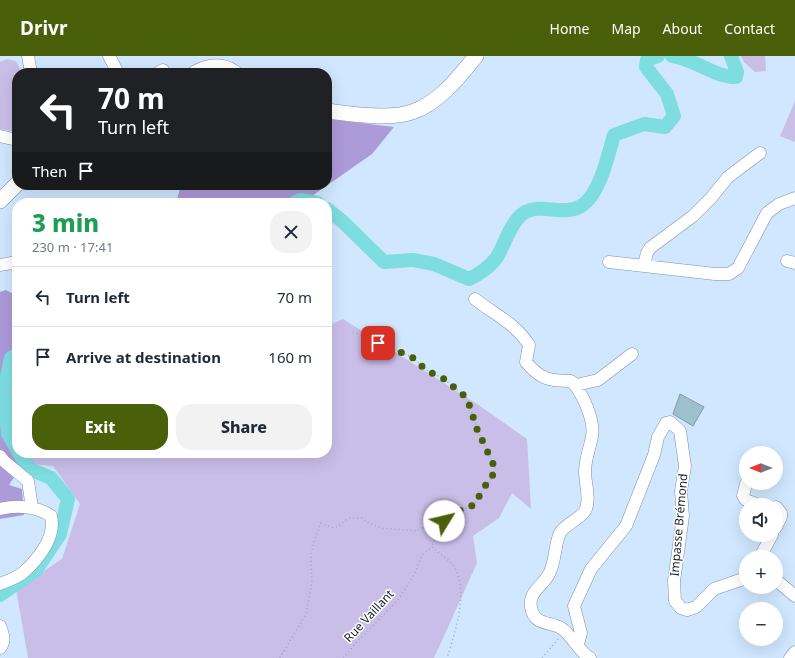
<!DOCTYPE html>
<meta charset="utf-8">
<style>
body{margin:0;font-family:"Noto Sans",sans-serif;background:#f2f2f3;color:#1f2937;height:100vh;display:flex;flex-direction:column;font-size:15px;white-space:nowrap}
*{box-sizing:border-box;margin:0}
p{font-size:13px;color:#747a83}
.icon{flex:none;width:22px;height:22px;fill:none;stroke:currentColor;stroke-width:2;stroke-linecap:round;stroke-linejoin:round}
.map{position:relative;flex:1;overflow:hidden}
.panel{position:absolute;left:12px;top:142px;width:320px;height:260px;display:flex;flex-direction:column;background:#fff;border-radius:16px;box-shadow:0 4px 16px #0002}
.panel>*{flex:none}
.guide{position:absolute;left:12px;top:12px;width:320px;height:122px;border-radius:16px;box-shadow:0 4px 16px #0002;background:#202124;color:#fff;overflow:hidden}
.needle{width:26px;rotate:270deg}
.fabs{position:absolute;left:739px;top:390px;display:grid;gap:8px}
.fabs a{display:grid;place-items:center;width:44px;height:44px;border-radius:50%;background:#fff;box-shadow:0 4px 16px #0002;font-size:20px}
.pin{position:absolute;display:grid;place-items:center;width:34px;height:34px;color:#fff;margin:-17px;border-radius:8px;box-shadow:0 2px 6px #0006}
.me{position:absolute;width:44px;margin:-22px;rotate:54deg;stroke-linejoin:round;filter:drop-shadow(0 0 3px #0008)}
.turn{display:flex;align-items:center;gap:14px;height:84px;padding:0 20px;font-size:18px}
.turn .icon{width:52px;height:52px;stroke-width:2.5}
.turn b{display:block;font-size:28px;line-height:34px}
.then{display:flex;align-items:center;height:38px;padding:0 20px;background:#0003;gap:8px;font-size:15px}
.round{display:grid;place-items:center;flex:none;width:42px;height:42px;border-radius:16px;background:#f2f2f3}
.headline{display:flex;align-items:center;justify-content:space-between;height:68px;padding:0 20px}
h1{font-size:24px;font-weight:800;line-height:30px;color:#1e9e55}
.primary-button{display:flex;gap:8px;margin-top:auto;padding:8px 20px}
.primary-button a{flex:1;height:46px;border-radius:16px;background:#4a5f09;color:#fff;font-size:16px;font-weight:800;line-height:46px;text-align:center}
.primary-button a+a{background:#f2f2f3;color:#1f2937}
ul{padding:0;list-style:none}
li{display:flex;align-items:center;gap:12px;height:60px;padding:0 20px;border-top:1px solid #e0e1e3}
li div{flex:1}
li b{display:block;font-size:15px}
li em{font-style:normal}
header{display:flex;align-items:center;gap:24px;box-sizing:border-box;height:56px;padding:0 20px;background:#4a5f09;color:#fff}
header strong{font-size:19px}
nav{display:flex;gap:22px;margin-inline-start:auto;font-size:14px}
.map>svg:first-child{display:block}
</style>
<header>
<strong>Drivr</strong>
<nav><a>Home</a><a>Map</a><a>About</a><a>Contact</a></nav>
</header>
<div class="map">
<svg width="795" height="602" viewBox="0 0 795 602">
<rect width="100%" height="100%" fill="#d0e7ff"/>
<path fill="#c9bee8" d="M 741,0 L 765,0 L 766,15 L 755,16 L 744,6 Z
M 7,3 L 16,5 L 22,17 L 17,17 L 17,76 L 0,73 L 0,6 Z
M 795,45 L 795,86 L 780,80 Z
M 343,263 L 480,350 L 527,383 L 531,453 L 512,437 L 499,462 L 473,480 L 477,507 L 434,602 L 28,602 L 16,533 L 62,503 L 80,448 L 53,410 L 30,408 L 24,397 L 327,397 L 327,270 Z
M 17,304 L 17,386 L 11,376 L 8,335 Z"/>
<path fill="#ac9ad9" d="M 327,63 L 394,71 L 372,98 L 302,147 L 176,147 L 181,129 L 327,129 Z
M 6,234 L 17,240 L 17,294 L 10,298 L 1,336 L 6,384 L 22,409 L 9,429 L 22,433 L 24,459 L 0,463 L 0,236 Z"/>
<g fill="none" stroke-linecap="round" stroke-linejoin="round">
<path stroke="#7ddde1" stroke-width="14" d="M 672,0 C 695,3 714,21 736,21 L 737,16 L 731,0
M 294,147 L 300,144 L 318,147
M 327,153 L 342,165 L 384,206 L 413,204 L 434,208 L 469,223 C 478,219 491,210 497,201 C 505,188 508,173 519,161 C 537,142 564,164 584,148 C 601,134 608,99 614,79 L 644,68 L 665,71 L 674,60 L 667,38 L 646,11 L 647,4 L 658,0
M 17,299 L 11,302 L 4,335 L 8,378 L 17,393
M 0,539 L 36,514 L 60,478 L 68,443 L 51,422 L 30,413 L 19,397"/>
</g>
<path fill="#9ebfcc" stroke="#7c9ca9" d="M 680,338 L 704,351 L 693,370 L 673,358 Z"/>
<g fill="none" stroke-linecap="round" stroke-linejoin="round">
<g stroke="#7b91a6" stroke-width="13">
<path id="minor" d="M 28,0 L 31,17
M 109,0 L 118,17
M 158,17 L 163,14
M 0,80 L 17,84
M 787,205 L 795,207
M 609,206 L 715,218 L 729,218 L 738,212 L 767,157 L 779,148 L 795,142
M 0,209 L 17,206
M 644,209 L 647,197 L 650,192 L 693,160 L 711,142 L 728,121 L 760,97
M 475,243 C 495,259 515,267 529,289 L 526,306 C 540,323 549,325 571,325 C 582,335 595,365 592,380 C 590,393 585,402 585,416 C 585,427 591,444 585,455 C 579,464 565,468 560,477 C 554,490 556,505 549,518 C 543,530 528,536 531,551 C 534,570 549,565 561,572 C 573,580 578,595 590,602
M 576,329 L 598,324 L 632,298
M 0,400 L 5,406 L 28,425 L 32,452
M 746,428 L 743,440 L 746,444 L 759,449
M 776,451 L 781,457 L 781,461 L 776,471
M 0,453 C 16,449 37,450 51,460 C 56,480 40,501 25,515 C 19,521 8,525 0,528
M 760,501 L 772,479
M 776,524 L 795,540
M 0,570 C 3,578 6,585 0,592
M 578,588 L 581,577 L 574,550 L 591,513 L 626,470 L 654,399 L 658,381 L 666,367 L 670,366 L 680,375 L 685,410 L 681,435 L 683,460 L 674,525 L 675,545 L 681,552 L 687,554 L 696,551 L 714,533 L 746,522
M 790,602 L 795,596"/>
</g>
<g stroke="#7b91a6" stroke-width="16">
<path id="major" d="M 195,17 C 208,10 222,8 235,17
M 327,55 C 351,58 389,64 412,56 C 439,47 459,21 476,0
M 0,145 L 17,128"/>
</g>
<path stroke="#98aabe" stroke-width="1.5" stroke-dasharray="1 3" stroke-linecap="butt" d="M 353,276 L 412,301 L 426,314 L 444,323 L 467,342 L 477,373 L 495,412 L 491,424 L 485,430 L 474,449 L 449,459 L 436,478 L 432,491
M 432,491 C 438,497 447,502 453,509 C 470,533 455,577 447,602
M 280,602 L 306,558 L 312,527 L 311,500 L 313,489 L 321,467 C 338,475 335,471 349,462 L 362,462 L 367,466 L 382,472 L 416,475 L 428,469 L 444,465
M 343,602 L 355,588 L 398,544 L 414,519 L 422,499 L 432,491
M 542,602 L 559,582"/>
<use href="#minor" stroke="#fff" stroke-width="12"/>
<use href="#major" stroke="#fff" stroke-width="15"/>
</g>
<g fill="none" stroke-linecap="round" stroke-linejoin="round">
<path stroke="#4a5f09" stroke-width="7" stroke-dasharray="0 12.6" d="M 378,287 L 412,301 L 426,314 L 444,323 L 467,342 L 477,373 L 495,412 L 491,424 L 485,430 L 474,449 L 449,459 L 444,465"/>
</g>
<g text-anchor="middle" stroke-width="3" stroke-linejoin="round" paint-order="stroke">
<g font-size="12" fill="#182029" stroke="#fff">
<text transform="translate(679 469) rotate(-85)" y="4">Impasse Brémond</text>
<text transform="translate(369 560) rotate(-47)" y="4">Rue Vaillant</text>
</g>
</g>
</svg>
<div class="fabs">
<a><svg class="needle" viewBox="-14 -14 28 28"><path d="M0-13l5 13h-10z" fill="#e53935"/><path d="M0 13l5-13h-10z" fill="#747a83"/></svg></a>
<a><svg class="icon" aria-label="sound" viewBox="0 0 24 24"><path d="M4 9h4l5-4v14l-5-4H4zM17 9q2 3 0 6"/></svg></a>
<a>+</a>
<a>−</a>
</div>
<div class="pin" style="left:378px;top:287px;background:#d93025"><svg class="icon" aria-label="arrive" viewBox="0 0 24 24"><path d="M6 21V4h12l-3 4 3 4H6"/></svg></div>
<svg class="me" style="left:444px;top:465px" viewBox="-20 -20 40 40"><circle r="19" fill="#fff"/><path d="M0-13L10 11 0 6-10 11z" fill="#4a5f09"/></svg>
<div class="guide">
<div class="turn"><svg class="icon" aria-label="left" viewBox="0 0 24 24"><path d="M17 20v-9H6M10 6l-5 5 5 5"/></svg><div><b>70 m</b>Turn left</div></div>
<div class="then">Then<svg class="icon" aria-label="arrive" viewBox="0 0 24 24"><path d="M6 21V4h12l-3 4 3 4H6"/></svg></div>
</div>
<section class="panel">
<div class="headline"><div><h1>3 min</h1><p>230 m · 17:41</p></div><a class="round"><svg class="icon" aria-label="close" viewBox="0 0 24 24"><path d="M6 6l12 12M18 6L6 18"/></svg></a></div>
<ul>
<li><svg class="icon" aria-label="left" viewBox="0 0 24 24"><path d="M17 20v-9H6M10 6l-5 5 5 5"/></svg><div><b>Turn left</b></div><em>70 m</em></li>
<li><svg class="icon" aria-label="arrive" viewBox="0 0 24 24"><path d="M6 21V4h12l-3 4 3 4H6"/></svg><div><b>Arrive at destination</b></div><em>160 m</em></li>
</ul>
<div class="primary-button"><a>Exit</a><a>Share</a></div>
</section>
</div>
